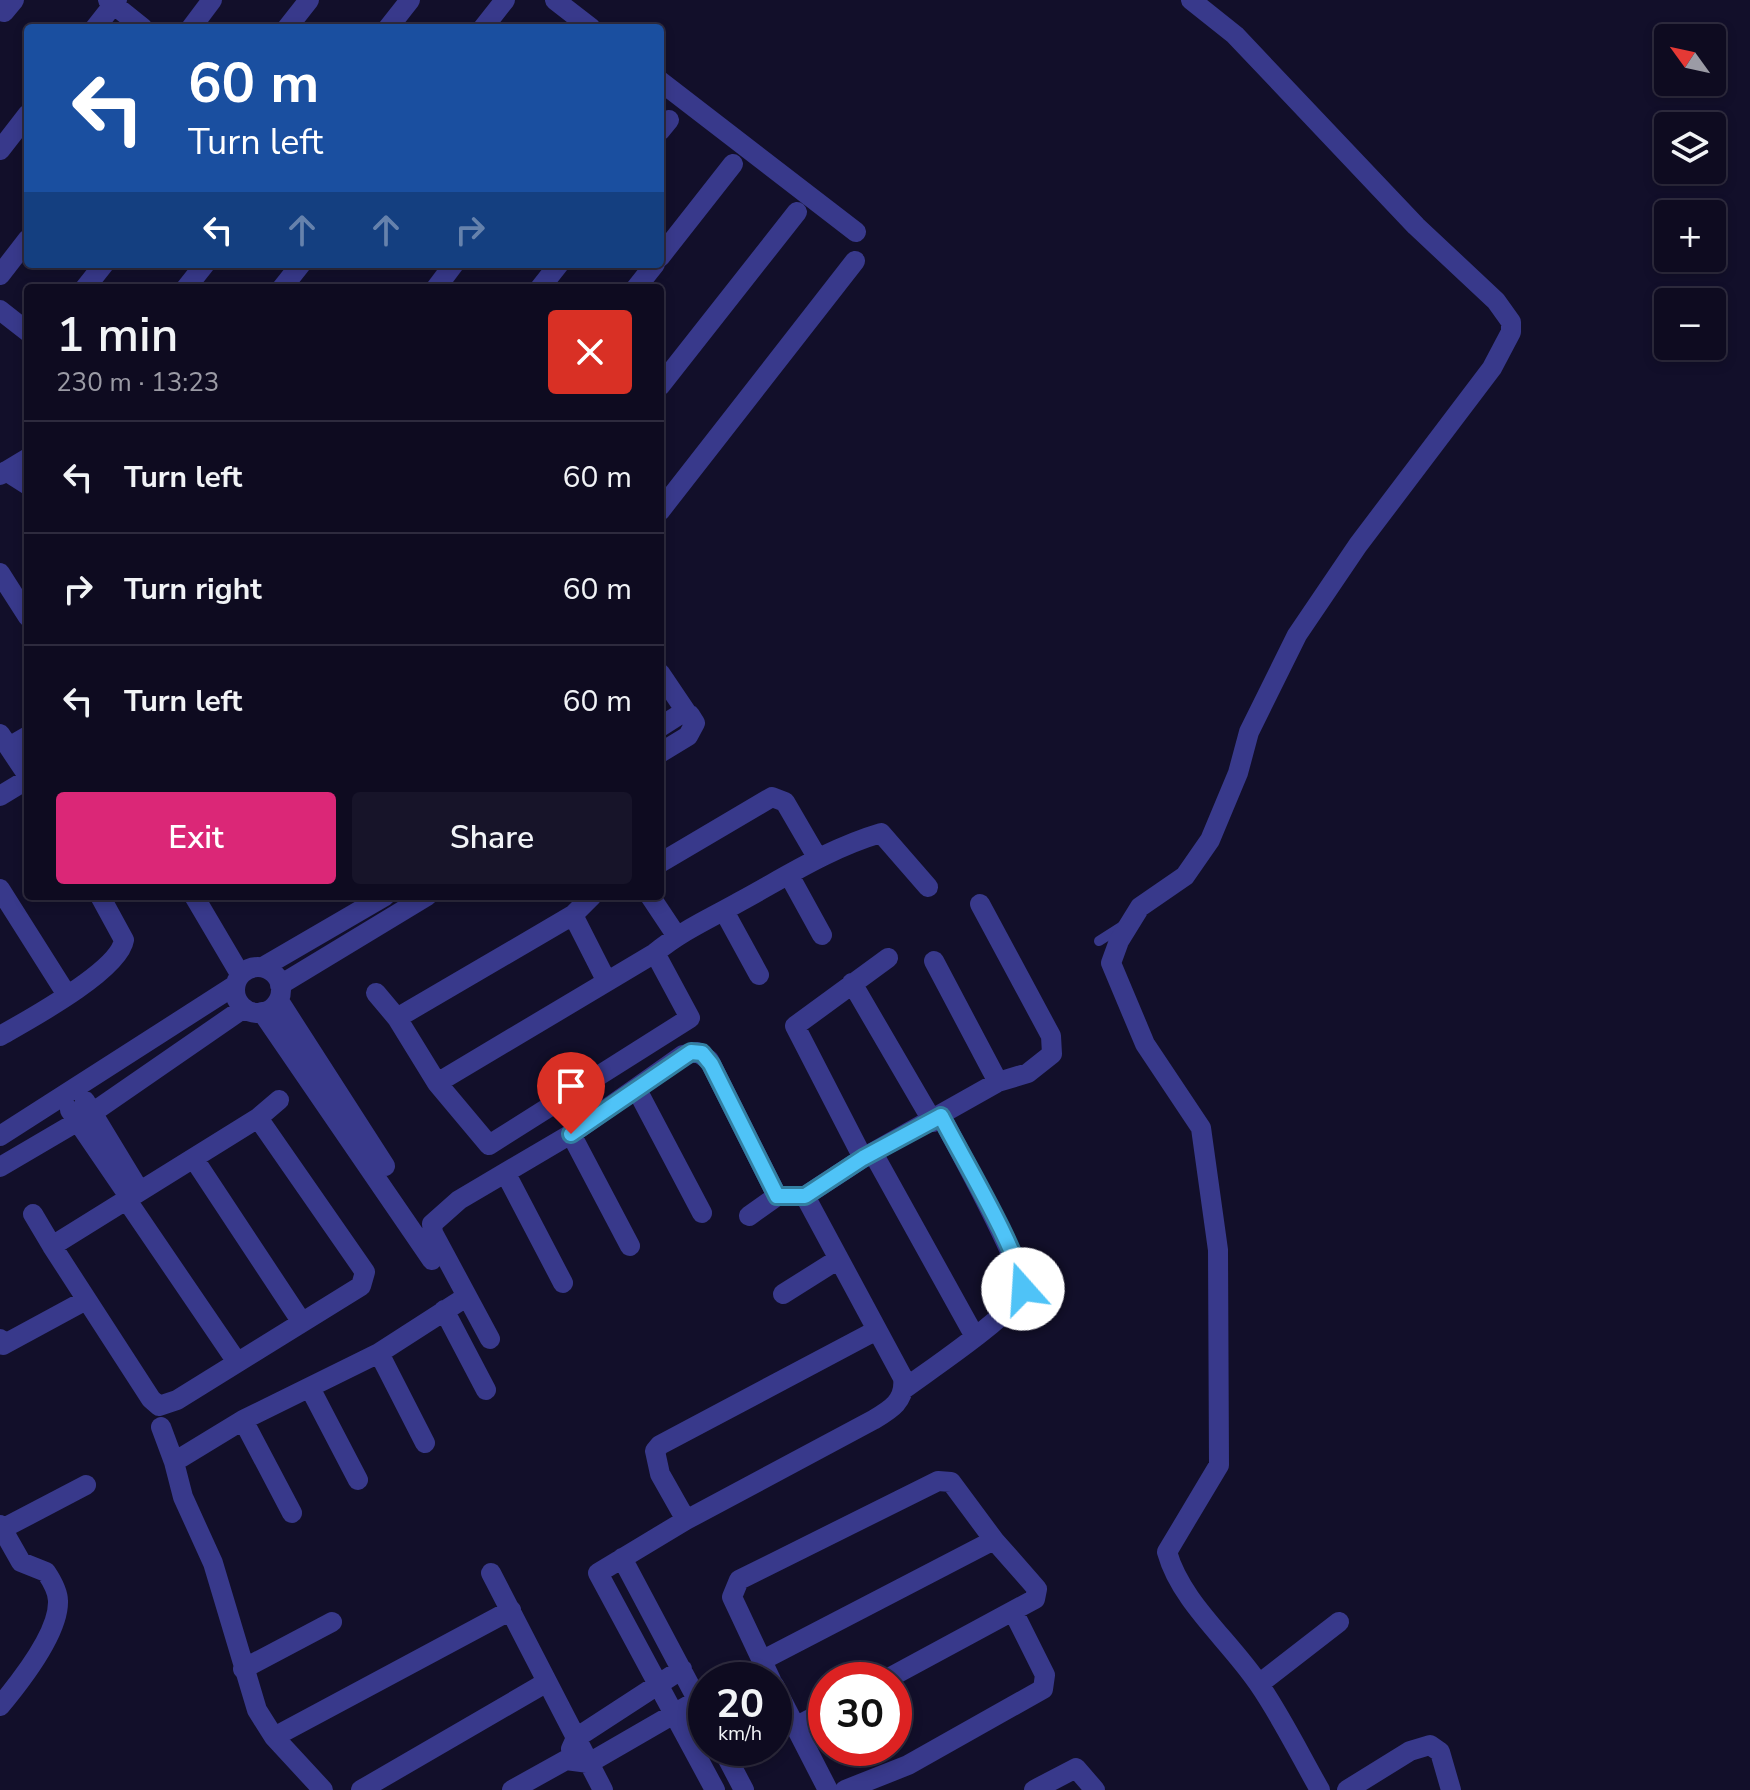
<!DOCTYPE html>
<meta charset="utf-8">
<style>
body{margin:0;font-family:"Nunito Sans",sans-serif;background:#171429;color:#f1f3f6;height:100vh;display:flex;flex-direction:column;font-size:30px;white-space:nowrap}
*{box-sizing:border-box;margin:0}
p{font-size:26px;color:#9b9ba5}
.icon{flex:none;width:44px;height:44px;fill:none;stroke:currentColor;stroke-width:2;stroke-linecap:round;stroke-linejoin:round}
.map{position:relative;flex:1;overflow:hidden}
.drawer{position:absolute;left:24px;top:284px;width:640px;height:616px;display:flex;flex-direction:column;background:#0e0b20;border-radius:8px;box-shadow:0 4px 12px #0003,0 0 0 2px #2e2b3e}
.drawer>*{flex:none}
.hud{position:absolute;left:24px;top:24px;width:640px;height:244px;border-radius:8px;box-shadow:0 4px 12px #0003,0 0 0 2px #2e2b3e;background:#1a4fa0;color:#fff;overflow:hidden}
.needle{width:52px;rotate:303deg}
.buttons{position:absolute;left:1654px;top:24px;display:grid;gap:16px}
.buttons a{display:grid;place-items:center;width:72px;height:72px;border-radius:8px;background:#0e0b20;box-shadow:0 4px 12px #0003,0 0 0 2px #2e2b3e;font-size:40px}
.speed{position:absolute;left:688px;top:1662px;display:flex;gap:16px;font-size:40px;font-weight:700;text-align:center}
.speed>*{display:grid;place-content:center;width:104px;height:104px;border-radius:50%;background:#0e0b20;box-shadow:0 4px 12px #0003,0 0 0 2px #2e2b3e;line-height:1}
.speed small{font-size:20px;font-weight:400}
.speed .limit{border:12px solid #d22;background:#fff;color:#111}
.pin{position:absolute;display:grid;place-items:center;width:68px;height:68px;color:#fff;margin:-82px -34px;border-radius:50% 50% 50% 0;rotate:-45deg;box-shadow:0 0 8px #0007}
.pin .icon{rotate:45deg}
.me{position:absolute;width:88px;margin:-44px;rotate:341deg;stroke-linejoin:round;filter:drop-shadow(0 0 6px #0008)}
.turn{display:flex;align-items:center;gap:28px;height:168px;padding:0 32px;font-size:36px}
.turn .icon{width:104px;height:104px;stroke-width:2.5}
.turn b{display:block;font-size:56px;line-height:68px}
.lanes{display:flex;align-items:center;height:76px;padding:0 32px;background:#0003;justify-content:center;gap:40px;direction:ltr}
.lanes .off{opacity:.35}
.round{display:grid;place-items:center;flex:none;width:84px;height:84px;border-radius:8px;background:#171429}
.overview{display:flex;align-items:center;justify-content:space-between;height:136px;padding:0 32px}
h1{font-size:48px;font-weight:600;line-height:60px}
.primary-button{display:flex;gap:16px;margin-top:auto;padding:16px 32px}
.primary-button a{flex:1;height:92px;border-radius:8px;background:#db2777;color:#fff;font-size:32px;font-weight:600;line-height:92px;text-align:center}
.primary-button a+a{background:#171429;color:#f1f3f6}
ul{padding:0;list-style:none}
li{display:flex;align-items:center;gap:24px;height:112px;padding:0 32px;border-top:2px solid #2e2b3e}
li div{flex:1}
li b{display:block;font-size:30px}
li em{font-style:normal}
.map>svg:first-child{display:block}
</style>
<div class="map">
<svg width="1750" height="1790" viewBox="0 0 1750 1790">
<rect width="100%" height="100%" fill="#120f2a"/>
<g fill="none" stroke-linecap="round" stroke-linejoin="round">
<path stroke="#38398b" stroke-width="10" d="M 1099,941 L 1121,927"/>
<path stroke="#38398b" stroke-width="20" d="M 108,0 L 143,28
M 555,0 L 591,28
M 1191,0 L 1235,35 L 1416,226 L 1496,301 L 1511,322 L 1511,332 L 1492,368 L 1358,545 L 1297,635 L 1249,732 L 1238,773 L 1210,840 L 1185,876 L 1140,907 L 1119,941 L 1111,963 L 1145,1044 L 1201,1128 L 1218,1250 L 1219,1465 L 1167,1552 C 1181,1602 1229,1640 1258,1683 C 1281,1716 1300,1755 1320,1790
M 0,9 L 4,12 L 14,0
M 95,28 L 117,0
M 191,28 L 212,0
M 287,28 L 309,0
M 388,28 L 410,0
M 483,28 L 505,0
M 660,81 L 856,232
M 660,131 L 669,120
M 0,150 L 28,114
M 660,257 L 733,164
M 0,275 L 28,239
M 85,288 L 104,264
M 186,288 L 205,264
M 282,288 L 301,264
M 436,288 L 454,264
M 540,288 L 559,264
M 636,288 L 655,264
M 0,310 L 28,332
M 660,386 L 797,212
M 6,471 L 28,485
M 0,475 L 28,458
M 660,511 L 855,261
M 0,573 L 28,617
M 660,673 L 687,713
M 660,727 L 682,713 L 690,715 L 695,723 L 688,736 L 660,753
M 0,734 L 28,776
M 9,747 L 28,736
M 0,796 L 28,779
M 660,863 L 772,797 L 785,802 L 817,857
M 789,875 L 822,935
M 0,889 L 67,995
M 194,896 L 240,974
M 650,896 L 676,935
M 724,911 L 759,975
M 573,915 L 606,980
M 934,961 L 998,1082
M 263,967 L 385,896
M235 990a23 23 0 1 1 46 0a23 23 0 1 1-46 0Z
M 852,983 L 933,1122
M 280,985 L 427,896
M 376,993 L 397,1018 L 437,1083 L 489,1145 L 690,1018 L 655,953
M 279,1001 L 385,1166
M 262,1012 L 432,1260
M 397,1018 L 573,915 L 592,896
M 0,1036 C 28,1020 119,971 124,940 L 100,896
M 437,1083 L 655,953 C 681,931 711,918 741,901 C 787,876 830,848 881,833 L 928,887
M 636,1088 L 702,1213
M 85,1101 L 139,1190
M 70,1110 L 126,1192
M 571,1134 L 630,1246
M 0,1136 L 234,986
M 873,1153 L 974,1335
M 863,1158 L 795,1026 L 888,958
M 194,1159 L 301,1321
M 0,1167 L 92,1113 L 244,1008
M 506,1174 L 563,1283
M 126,1199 L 237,1362
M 33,1214 L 52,1246 L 258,1118 L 279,1100
M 749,1216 L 777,1196 L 805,1196 L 863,1158 L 998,1082 L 1028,1073 L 1052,1054 L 1051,1036 L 980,904
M 52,1246 L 151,1399 L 159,1406 L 177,1400 L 361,1286 L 365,1272 L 258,1118
M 783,1294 L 837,1260
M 444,1310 L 486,1390
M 0,1339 L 3,1345 L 86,1300
M 490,1339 L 433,1233 L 432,1224 L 459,1200 L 571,1134 L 683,1055 L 697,1052 L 709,1060 L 777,1196
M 379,1353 L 425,1443
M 310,1388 L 358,1480
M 904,1389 C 928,1371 1013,1315 1021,1292 C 1028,1273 954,1142 941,1116
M 243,1420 L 292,1513
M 161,1427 L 174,1462
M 686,1520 L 660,1474 L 655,1451 L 660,1445 L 875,1331
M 0,1525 L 21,1562 L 46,1572 C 52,1581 58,1591 58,1601 C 59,1633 20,1682 0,1706
M 2,1529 L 86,1485
M 622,1558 L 706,1716
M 491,1573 L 603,1790
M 761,1661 L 994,1540 L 1031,1582 L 1037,1589 L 1035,1599 L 885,1680
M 243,1669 L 332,1622
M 771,1680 L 732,1597 L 739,1580 L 938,1481 L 951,1482 L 994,1540
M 1259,1684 L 1339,1622
M 774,1685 L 828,1790
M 795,1727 L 826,1711
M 274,1737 L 511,1610
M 722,1748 L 744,1790
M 571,1749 L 576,1738 L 682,1669
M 323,1790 L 274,1737 L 257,1710 L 213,1563 L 183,1497 L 174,1462 L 243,1420 L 379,1353 L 466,1297
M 361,1790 L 547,1682
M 512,1790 L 566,1760 L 589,1763 L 698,1700
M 715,1790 L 598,1573 L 686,1520 L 873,1420 C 890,1410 906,1401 903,1378 L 805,1196
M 845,1790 L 908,1765 L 1043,1689 L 1045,1675 L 1014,1613
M 1034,1790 L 1076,1768 L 1095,1790
M 1347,1790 L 1410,1751 L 1430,1745 L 1440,1752 L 1451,1790"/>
</g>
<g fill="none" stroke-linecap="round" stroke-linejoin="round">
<g stroke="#337fa1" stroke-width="20">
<path id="route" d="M 571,1134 L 691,1052 L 702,1053 L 711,1064 L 777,1196 L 805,1196 L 863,1158 L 941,1116 C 959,1152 1022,1256 1023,1289"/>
</g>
<use href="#route" stroke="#4fc3f7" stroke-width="14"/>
</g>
</svg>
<div class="buttons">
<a><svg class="needle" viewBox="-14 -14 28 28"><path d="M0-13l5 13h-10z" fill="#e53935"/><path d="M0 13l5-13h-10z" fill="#9b9ba5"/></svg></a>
<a><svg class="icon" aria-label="layers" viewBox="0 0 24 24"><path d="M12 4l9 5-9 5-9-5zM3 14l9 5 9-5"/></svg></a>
<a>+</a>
<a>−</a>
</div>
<div class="speed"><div>20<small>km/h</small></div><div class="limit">30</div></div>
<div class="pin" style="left:571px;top:1134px;background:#d93025"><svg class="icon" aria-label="arrive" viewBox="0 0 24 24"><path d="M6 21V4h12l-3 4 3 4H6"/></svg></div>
<svg class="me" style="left:1023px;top:1289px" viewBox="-20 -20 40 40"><circle r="19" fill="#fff"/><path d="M0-13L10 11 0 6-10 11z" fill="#4fc3f7"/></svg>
<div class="hud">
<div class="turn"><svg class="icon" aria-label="left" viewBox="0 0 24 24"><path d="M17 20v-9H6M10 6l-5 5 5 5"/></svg><div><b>60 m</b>Turn left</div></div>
<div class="lanes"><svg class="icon" aria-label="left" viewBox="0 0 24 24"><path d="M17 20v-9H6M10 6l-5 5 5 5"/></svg><svg class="icon off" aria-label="ahead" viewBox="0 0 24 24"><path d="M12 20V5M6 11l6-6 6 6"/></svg><svg class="icon off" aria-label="ahead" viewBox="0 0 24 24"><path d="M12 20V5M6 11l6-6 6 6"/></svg><svg class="icon off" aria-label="right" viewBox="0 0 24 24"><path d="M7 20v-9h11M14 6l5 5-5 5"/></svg></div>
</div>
<section class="drawer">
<div class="overview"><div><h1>1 min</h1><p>230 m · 13:23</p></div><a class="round" style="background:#d93025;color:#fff"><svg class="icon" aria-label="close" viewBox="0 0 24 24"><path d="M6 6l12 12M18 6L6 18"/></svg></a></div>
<ul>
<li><svg class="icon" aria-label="left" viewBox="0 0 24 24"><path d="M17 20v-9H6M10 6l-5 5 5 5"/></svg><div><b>Turn left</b></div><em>60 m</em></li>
<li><svg class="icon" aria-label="right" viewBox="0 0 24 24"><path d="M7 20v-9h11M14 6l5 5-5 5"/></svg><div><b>Turn right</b></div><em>60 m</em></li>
<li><svg class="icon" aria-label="left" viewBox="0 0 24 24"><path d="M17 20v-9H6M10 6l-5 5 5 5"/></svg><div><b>Turn left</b></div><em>60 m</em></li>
</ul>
<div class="primary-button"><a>Exit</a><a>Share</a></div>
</section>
</div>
